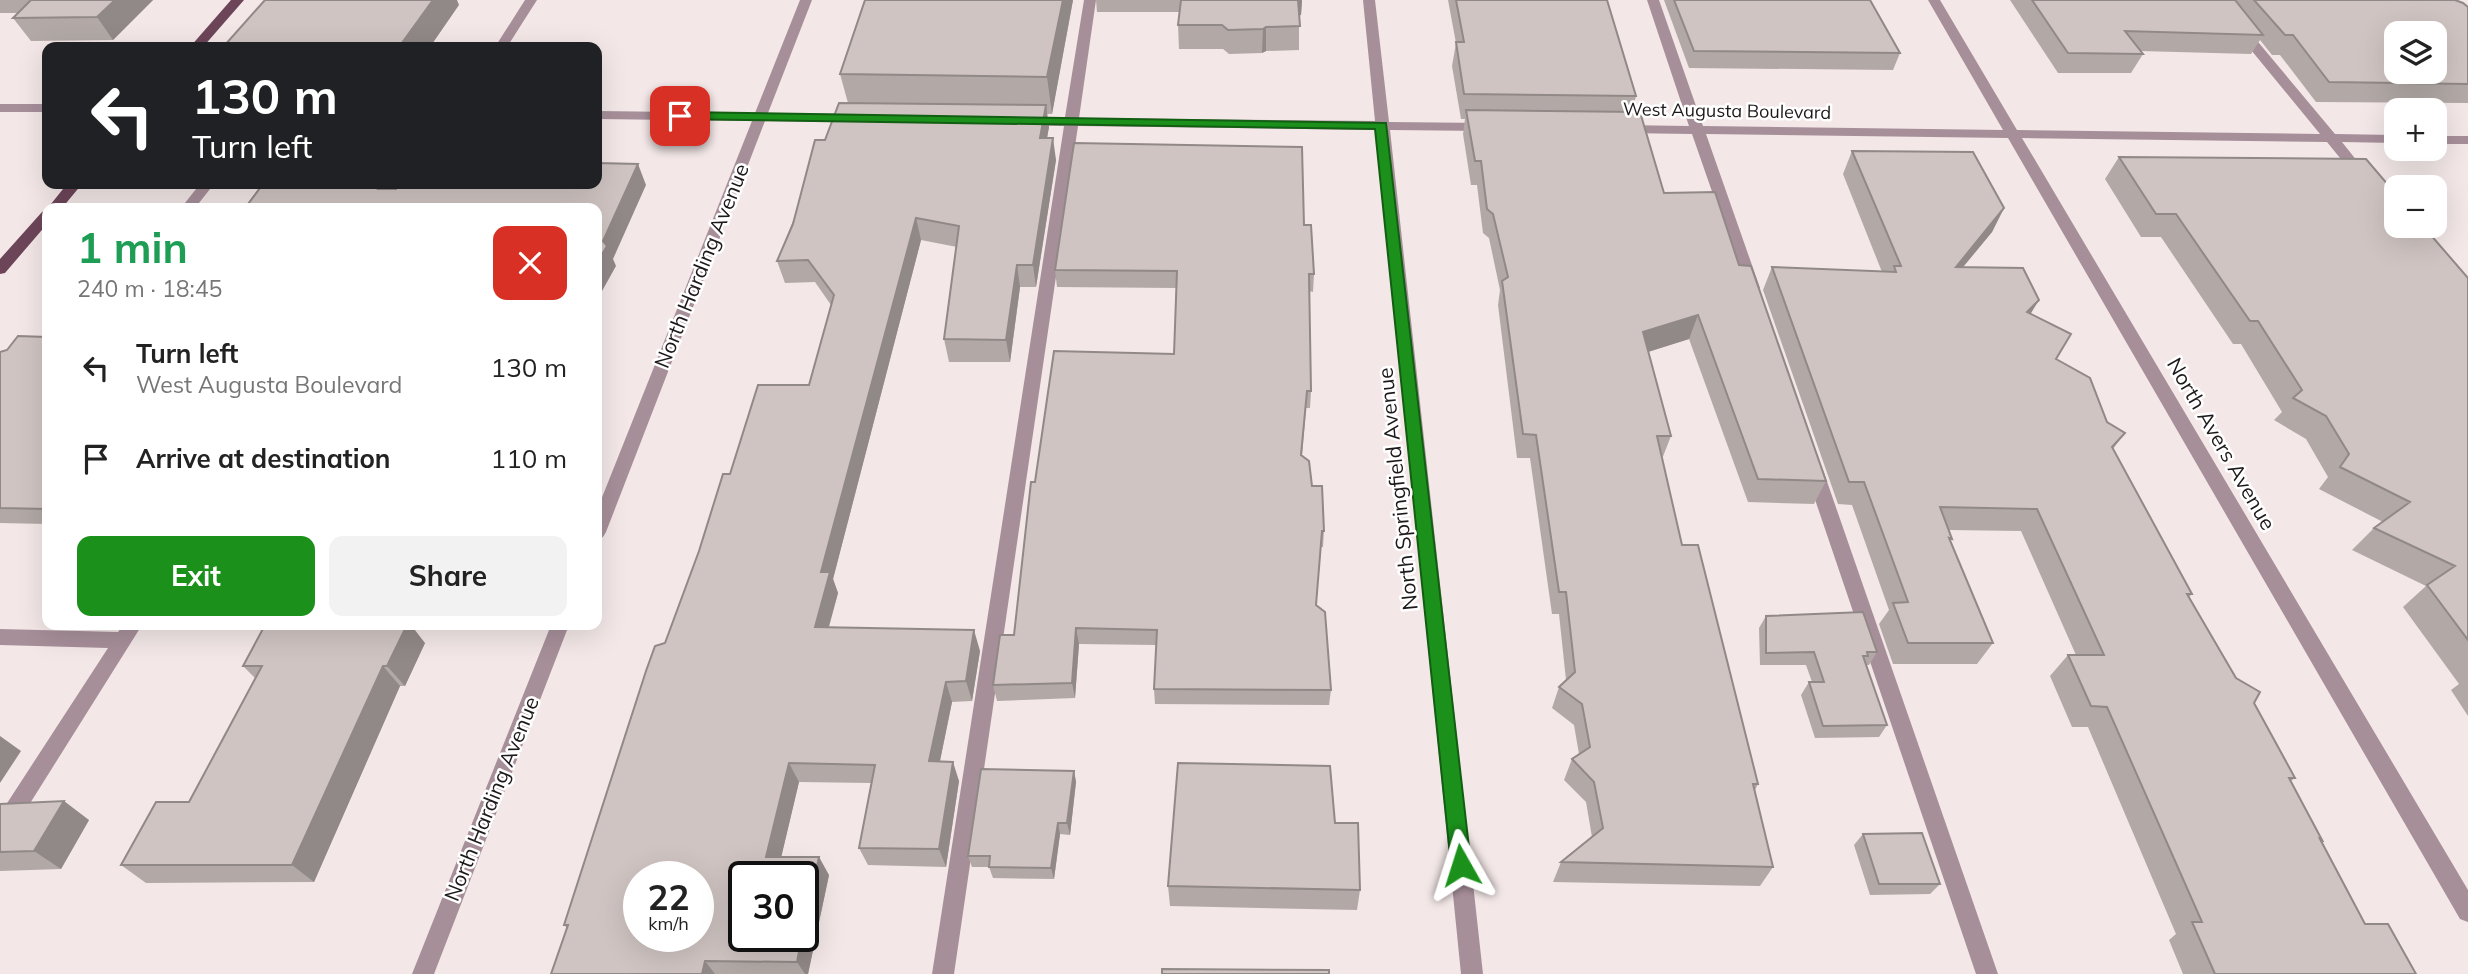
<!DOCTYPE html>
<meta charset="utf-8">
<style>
body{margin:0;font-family:Mulish,sans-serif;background:#f2f2f2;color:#222;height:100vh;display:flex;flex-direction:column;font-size:26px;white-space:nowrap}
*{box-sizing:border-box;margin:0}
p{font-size:23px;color:#767676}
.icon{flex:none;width:38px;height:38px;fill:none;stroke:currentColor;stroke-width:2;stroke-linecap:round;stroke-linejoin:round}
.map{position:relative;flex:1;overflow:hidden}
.panel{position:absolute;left:42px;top:203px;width:560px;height:427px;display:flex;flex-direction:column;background:#fff;border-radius:14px;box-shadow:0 7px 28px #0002}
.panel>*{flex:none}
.hud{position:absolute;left:42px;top:42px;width:560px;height:147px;border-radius:14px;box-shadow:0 7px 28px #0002;background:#202124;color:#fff;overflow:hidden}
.tools{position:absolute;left:2384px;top:21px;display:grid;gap:14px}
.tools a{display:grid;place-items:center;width:63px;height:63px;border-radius:14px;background:#fff;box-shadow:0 7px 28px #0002;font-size:35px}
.speed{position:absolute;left:623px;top:861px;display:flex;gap:14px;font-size:35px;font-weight:700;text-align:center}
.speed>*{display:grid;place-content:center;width:91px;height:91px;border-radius:50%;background:#fff;box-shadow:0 7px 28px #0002;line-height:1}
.speed small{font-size:18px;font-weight:400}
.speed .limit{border:4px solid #111;border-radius:10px;background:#fff;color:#111}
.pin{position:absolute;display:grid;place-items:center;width:60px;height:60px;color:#fff;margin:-30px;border-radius:14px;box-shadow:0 4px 10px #0006}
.me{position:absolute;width:77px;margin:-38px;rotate:354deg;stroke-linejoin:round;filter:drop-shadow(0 0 5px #0008)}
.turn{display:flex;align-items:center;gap:24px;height:147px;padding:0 35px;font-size:32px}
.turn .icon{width:91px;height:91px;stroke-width:2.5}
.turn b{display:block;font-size:49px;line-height:60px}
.round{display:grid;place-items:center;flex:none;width:74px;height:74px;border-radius:14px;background:#f2f2f2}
.overview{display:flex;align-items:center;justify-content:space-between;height:119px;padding:0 35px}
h1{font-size:42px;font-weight:700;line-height:52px;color:#1e9e55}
.button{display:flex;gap:14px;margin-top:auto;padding:14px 35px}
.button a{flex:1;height:80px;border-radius:14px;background:#1b911c;color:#fff;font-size:28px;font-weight:700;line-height:80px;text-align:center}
.button a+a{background:#f2f2f2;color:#222}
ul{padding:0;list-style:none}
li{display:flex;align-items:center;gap:21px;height:91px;padding:0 35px}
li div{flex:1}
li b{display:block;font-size:26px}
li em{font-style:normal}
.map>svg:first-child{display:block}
</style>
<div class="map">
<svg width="2468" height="974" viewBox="0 0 2468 974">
<rect width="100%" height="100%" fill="#f3e7e7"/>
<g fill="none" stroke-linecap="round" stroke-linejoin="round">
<path fill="#a78f9a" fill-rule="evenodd" d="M 525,0 L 537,0 L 507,47 L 495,47 Z
M 800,0 L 812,0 L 768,113 L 856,114 L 863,118 L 856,122 L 765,121 L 606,532 L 603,537 L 597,539 L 597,510 L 752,121 L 597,119 L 597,111 L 755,113 Z
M 1084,0 L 1096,0 L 1079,118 L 1375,121 L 1363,0 L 1375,0 L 1389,122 L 1486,123 L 1493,127 L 1486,131 L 1390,130 L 1483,974 L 1461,974 L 1376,130 L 1078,126 L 954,974 L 932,974 L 1064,126 L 1024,125 L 1017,121 L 1024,117 L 1065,117 Z
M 1647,0 L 1659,0 L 1703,126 L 2003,130 L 1928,0 L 1940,0 L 2017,130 L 2320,134 L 2210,0 L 2223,0 L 2335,134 L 2396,135 L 2396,143 L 2342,142 L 2369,176 L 2362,180 L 2357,179 L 2327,142 L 2022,138 L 2468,890 L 2468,922 L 2460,919 L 2008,138 L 1706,134 L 1760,288 L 1752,293 L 1747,292 L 1692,134 L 1622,133 L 1615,129 L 1622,125 L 1689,126 Z
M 0,104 L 47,104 L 47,112 L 0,112 Z
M 2434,136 L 2468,136 L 2468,144 L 2434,144 Z
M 200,184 L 214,184 L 195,208 L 181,208 Z
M 1814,463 L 1820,465 L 1823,470 L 1998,974 L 1976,974 L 1805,470 L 1808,465 Z
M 123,625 L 142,625 L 7,840 L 0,843 L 0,814 L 108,648 L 0,645 L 0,629 L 118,632 Z
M 551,625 L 569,625 L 434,974 L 412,974 Z"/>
<path fill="#6d4559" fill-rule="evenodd" d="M 231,0 L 244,0 L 203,47 L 190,47 Z
M 67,184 L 82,184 L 62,208 L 47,209 Z
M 47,210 L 47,224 L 5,273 L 0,274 L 0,259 L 42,212 Z"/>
</g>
<path fill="#b2a9a6" d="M 0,0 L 153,0 L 113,40 L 31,41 L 13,18 L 19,13 L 0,13 Z
M 865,0 L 1073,0 L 1052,114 L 1047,114 L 1049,127 L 1047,138 L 1056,160 L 1036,287 L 1020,287 L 1010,362 L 949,362 L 944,339 L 957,247 L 921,240 L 833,579 L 838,593 L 829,627 L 980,651 L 972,701 L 952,702 L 940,761 L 959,781 L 946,867 L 868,865 L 859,848 L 872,783 L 799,782 L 781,857 L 829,875 L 808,974 L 551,974 L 567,928 L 564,925 L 665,643 L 730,474 L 809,385 L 831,305 L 815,282 L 785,283 L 777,261 L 825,140 L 848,103 L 840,74 Z
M 1096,0 L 1302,0 L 1301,15 L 1299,15 L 1299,50 L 1266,51 L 1262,53 L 1229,54 L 1223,49 L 1179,49 L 1178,25 L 1180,12 L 1097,12 Z
M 1448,0 L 1607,0 L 1636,96 L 1632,112 L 1664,193 L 1739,265 L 1826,481 L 1814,504 L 1748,502 L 1689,339 L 1648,352 L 1671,436 L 1662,459 L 1682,545 L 1758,784 L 1755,790 L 1773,867 L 1760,886 L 1553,882 L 1561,862 L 1592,837 L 1586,802 L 1564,780 L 1572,759 L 1579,754 L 1574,725 L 1552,708 L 1559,687 L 1566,680 L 1559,614 L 1552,614 L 1530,458 L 1517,458 L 1498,305 L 1500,290 L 1489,238 L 1483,233 L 1477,185 L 1471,185 L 1463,134 L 1465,119 L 1461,119 L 1452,66 L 1456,43 Z
M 1664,0 L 1870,0 L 1900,53 L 1893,70 L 1689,68 Z
M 2010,0 L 2455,0 L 2468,7 L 2468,103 L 2316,102 L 2280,55 L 2272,55 L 2260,40 L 2251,54 L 2140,51 L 2143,54 L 2131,73 L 2058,73 Z
M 1852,151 L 2004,208 L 1992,232 L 1963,267 L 2030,314 L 2056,359 L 2107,422 L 2125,433 L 2113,449 L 2192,594 L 2189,597 L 2236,678 L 2254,703 L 2295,778 L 2291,781 L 2322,840 L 2320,841 L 2365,924 L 2416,974 L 2183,974 L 2169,940 L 2176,934 L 2088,727 L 2072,727 L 2050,676 L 2068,655 L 2076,655 L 2021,531 L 1949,530 L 1952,539 L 1950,542 L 1993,643 L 1977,664 L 1893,664 L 1879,624 L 1889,610 L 1852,505 L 1838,504 L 1763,290 L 1772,267 L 1882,272 L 1843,174 Z
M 2119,157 L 2468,278 L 2468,716 L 2451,690 L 2459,684 L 2403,607 L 2426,586 L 2352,550 L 2374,528 L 2383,522 L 2319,489 L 2328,477 L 2306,439 L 2274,420 L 2282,412 L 2241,344 L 2233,344 L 2161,237 L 2141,237 L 2105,179 Z
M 1304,225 L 1314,274 L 1313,292 L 1309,291 L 1311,391 L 1310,408 L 1306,408 L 1302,456 L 1312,486 L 1324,531 L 1323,547 L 1320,547 L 1316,605 L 1331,690 L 1329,705 L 1155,704 L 1154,689 L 1156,645 L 1079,644 L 1075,698 L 997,701 L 993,685 L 1014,635 L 1035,482 L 1174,354 L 1176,288 L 1057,287 L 1055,270 Z
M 47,337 L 47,524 L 0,523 L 0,352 Z
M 1766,616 L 1877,652 L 1869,665 L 1866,665 L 1887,725 L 1879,737 L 1815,738 L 1801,695 L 1809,682 L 1812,682 L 1806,665 L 1760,665 L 1759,628 Z
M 425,643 L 405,686 L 400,686 L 314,882 L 146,883 L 121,865 L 189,802 L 255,678 L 243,666 Z
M 1074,771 L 1076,782 L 1070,835 L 1060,834 L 1054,879 L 993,878 L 989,867 L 972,867 L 968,856 Z
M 0,804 L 89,820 L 61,869 L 0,871 Z
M 1335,823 L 1360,890 L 1357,910 L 1170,906 L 1168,886 Z
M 1863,834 L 1940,884 L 1930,894 L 1870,895 L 1854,845 Z"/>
<path fill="#918987" d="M 115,0 L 153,0 L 113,40 L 97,17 Z
M 433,0 L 457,0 L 459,5 L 430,47 L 399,47 Z
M 1063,0 L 1073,0 L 1052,114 L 1047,77 Z
M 1298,0 L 1302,0 L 1301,15 L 1297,16 Z
M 1266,27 L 1266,51 L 1262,53 L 1263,29 Z
M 1046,105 L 1049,127 L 1043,160 L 1040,138 Z
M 1053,138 L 1056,160 L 1036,287 L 1033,265 Z
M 638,164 L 646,185 L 613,259 L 616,266 L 597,300 L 597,263 L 603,241 Z
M 381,184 L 405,184 L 391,208 L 378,189 Z
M 2004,208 L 1992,232 L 1944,290 L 1956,267 Z
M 916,218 L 921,240 L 833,579 L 838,593 L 823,647 L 815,627 L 821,572 Z
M 1017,265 L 1020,287 L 1010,362 L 1006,340 Z
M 2039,300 L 2025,323 L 2027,312 Z
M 1698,315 L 1689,339 L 1635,356 L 1643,332 Z
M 407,625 L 411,625 L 425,643 L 405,686 L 387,666 Z
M 1076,628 L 1079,644 L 1075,698 L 1072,683 Z
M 974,630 L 980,651 L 972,701 L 966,681 Z
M 383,666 L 400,686 L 314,882 L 292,865 Z
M 946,682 L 952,702 L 936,780 L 929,761 Z
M 0,736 L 21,751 L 0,783 Z
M 953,762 L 959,781 L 946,867 L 939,849 Z
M 789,763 L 799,782 L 777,875 L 766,857 Z
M 1074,771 L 1076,782 L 1070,835 L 1067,823 Z
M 64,801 L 89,820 L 61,869 L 34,851 Z
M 1058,823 L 1060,834 L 1054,879 L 1051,868 Z
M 819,857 L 829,875 L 808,974 L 805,974 L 797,962 L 802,936 L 803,936 L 803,932 Z
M 705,961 L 715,974 L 702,974 Z"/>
<path fill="#cfc4c1" stroke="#918987" stroke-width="2" fill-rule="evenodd" d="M 31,0 L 115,0 L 97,17 L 13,18 Z
M 265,0 L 433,0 L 399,47 L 224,46 Z
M 865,0 L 1063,0 L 1047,77 L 840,74 Z
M 1181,0 L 1298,0 L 1300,26 L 1266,27 L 1263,29 L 1228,30 L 1222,25 L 1178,25 Z
M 1456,0 L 1607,0 L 1636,96 L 1464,94 L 1456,42 L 1464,42 Z
M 1674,0 L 1870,0 L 1900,53 L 1694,51 Z
M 2032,0 L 2235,0 L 2263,35 L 2125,31 L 2143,54 L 2068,53 Z
M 2254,0 L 2455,0 L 2463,3 L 2468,7 L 2468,84 L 2329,82 L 2293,35 L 2285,35 ZM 2396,33 L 2434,33 L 2434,72 L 2396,72 Z
M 839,103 L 1046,105 L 1040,138 L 1053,138 L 1033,265 L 1017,265 L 1006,340 L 944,339 L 959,226 L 916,218 L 821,572 L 830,572 L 815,627 L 974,630 L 966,681 L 946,682 L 929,761 L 953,762 L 939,849 L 859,848 L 875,765 L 789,763 L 766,857 L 819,857 L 803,932 L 803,877 L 744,877 L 744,936 L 802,936 L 797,962 L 705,961 L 702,974 L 551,974 L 568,925 L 564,925 L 646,671 L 655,646 L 665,643 L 699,551 L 723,474 L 730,474 L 758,385 L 809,385 L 834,295 L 808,260 L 777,261 L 793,224 L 815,140 L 825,140 ZM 639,877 L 698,877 L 698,936 L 639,936 Z
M 1466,110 L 1640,112 L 1664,193 L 1715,192 L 1739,265 L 1751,266 L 1826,481 L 1758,479 L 1698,315 L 1643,332 L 1671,436 L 1657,436 L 1682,545 L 1698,545 L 1758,784 L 1753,784 L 1773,867 L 1561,862 L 1603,828 L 1594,782 L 1572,759 L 1590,747 L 1582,704 L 1559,687 L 1575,672 L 1566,592 L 1559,592 L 1536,435 L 1523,434 L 1502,281 L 1508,277 L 1493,214 L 1487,209 L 1481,161 L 1475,161 Z
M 1074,143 L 1302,147 L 1304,225 L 1311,225 L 1314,274 L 1309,274 L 1311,391 L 1307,391 L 1301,455 L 1309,461 L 1312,486 L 1322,486 L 1324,531 L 1322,531 L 1316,605 L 1325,612 L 1331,690 L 1154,689 L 1157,630 L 1076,628 L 1072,683 L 993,685 L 1000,635 L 1014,635 L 1031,482 L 1035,482 L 1054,351 L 1174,354 L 1177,271 L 1055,270 Z
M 1852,151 L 1973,152 L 2004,208 L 1956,267 L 2023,268 L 2039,300 L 2027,312 L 2071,334 L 2056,359 L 2090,378 L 2107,422 L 2125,433 L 2112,447 L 2192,594 L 2187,594 L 2236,678 L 2260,692 L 2254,703 L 2295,778 L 2289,778 L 2322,840 L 2320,839 L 2365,924 L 2388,924 L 2416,974 L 2215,974 L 2192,922 L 2202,922 L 2107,707 L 2091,706 L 2068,655 L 2104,655 L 2037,509 L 1940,507 L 1952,539 L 1949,538 L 1993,643 L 1908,643 L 1893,603 L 1908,602 L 1864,482 L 1849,482 L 1772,267 L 1896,272 L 1894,266 L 1901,266 Z
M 2119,157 L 2366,159 L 2396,194 L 2396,226 L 2423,226 L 2468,278 L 2468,640 L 2427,585 L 2455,566 L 2374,528 L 2410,502 L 2340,467 L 2349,454 L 2326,416 L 2293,398 L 2302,390 L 2258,321 L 2250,321 L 2176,214 L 2156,214 Z
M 597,163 L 638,164 L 603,241 L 607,246 L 597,263 L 597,208 L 245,208 L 263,184 L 381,184 L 378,189 L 396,189 L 399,184 L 597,184 Z
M 18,336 L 47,337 L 47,509 L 0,508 L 0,352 L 7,350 Z
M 1863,612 L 1877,652 L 1867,652 L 1868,656 L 1863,656 L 1887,725 L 1823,726 L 1809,682 L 1824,682 L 1814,652 L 1766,653 L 1766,616 Z
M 265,625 L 407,625 L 387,666 L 383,666 L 292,865 L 121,865 L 156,802 L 189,802 L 262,666 L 243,666 Z
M 1178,763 L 1330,766 L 1335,823 L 1358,823 L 1360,890 L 1168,886 Z
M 981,769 L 1074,771 L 1067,823 L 1058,823 L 1051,868 L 989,867 L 990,856 L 968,856 Z
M 64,801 L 34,851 L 0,852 L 0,804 Z
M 1922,833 L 1940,884 L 1879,884 L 1863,834 Z
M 1162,969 L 1329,970 L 1329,974 L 1162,974 Z"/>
<path fill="#1b911c" stroke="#125e12" stroke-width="2" d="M 680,112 L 1386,123 L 1471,865 L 1468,872 L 1461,874 L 1454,872 L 1451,865 L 1375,129 L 675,119 L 673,116 Z"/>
<g text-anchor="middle" stroke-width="5" stroke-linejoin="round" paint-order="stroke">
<g font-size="18" fill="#1d1819" stroke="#fff">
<text transform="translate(1727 111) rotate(1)" y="6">West Augusta Boulevard</text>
</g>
<g font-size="21" fill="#1d1819" stroke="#fff">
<text transform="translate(702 266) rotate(-68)" y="7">North Harding Avenue</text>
<text transform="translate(2221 444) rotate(60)" y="7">North Avers Avenue</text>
<text transform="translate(1398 489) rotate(-96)" y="7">North Springfield Avenue</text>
<text transform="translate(492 799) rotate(-68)" y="7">North Harding Avenue</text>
</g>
</g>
</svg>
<div class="tools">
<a><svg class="icon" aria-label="layers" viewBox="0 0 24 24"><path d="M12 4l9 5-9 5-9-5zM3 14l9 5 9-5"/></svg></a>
<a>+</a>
<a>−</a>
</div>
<div class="speed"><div>22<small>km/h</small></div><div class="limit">30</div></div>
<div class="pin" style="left:680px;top:116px;background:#d93025"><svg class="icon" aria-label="arrive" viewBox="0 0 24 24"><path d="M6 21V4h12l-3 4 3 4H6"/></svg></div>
<svg class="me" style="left:1461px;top:865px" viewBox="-20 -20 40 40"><path d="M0-17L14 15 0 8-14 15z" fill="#1b911c" stroke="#fff" stroke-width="4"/></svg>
<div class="hud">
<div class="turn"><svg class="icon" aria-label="left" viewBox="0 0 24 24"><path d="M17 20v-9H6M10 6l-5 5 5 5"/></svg><div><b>130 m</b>Turn left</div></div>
</div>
<section class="panel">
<div class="overview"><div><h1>1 min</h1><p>240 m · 18:45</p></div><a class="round" style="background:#d93025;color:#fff"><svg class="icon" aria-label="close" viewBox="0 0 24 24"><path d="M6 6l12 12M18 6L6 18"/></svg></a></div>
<ul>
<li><svg class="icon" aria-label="left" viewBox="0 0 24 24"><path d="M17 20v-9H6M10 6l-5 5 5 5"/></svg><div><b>Turn left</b><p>West Augusta Boulevard</p></div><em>130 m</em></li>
<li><svg class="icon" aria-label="arrive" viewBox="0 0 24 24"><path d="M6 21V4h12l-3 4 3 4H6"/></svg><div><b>Arrive at destination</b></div><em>110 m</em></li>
</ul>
<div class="button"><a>Exit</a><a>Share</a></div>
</section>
</div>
